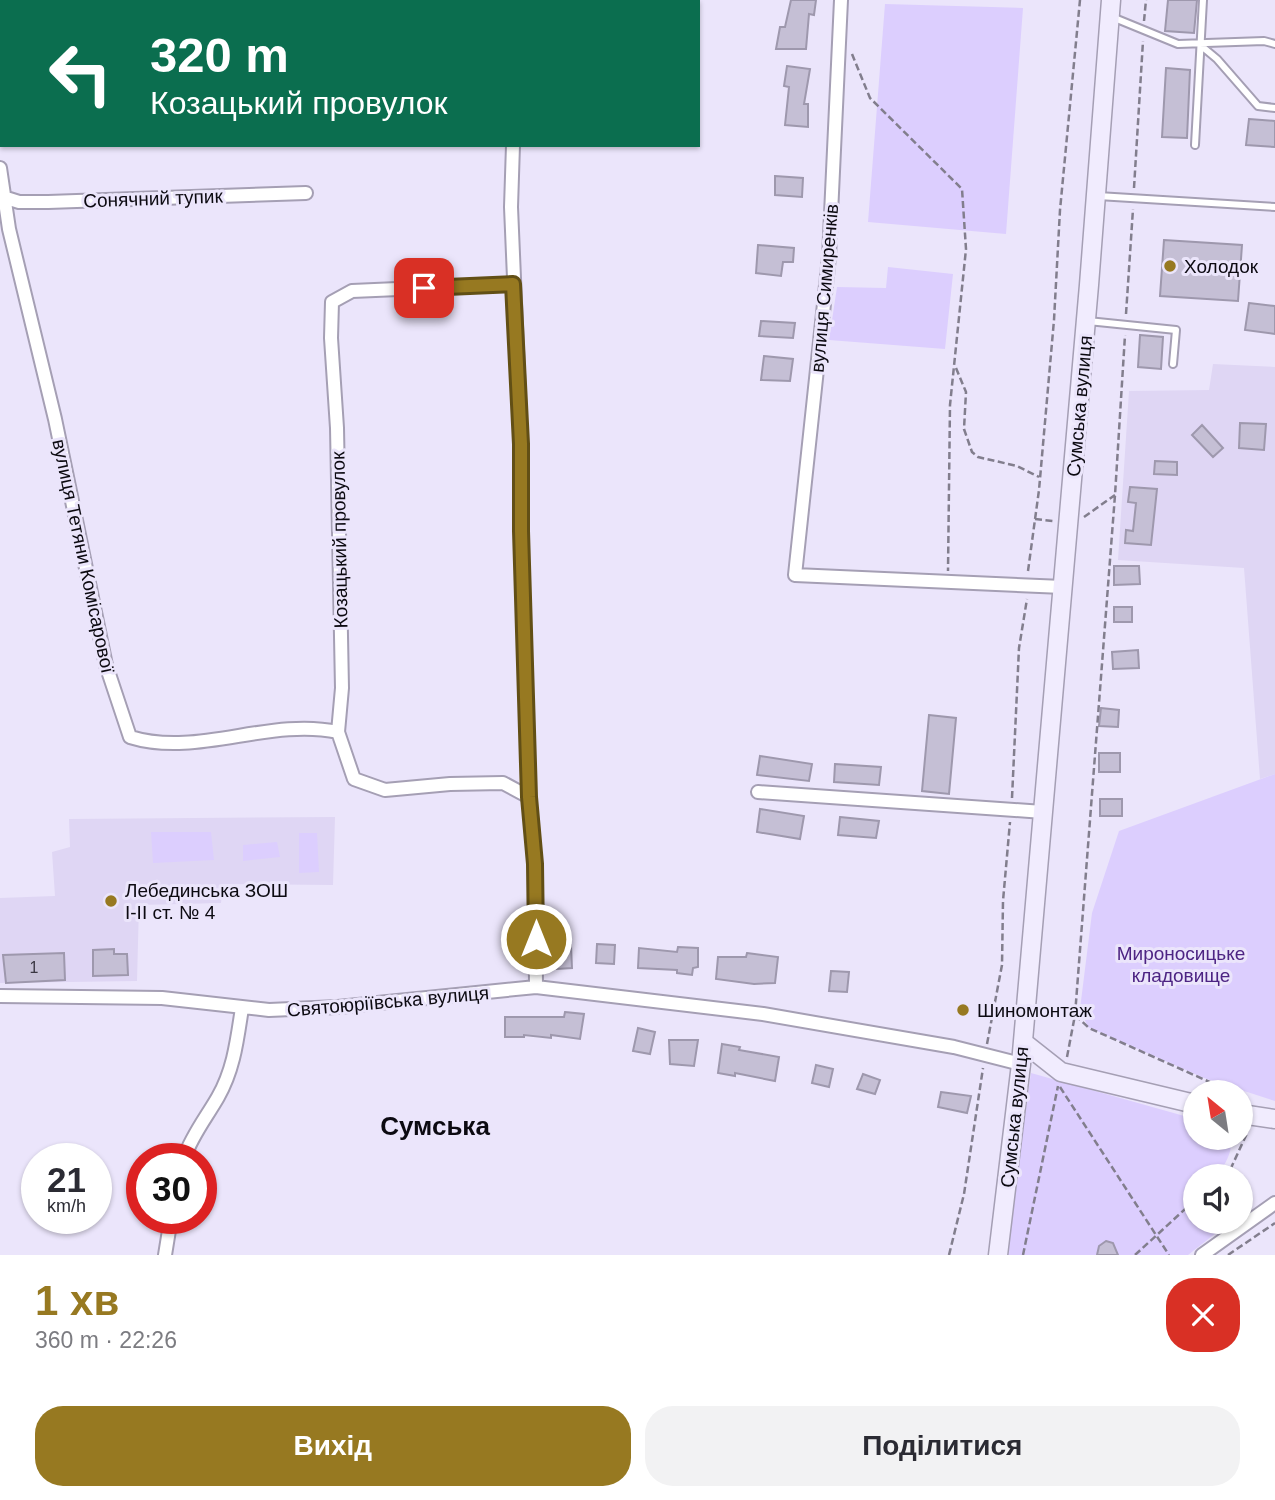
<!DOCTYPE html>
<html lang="uk">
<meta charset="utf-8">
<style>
body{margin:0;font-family:Arial,sans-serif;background:#f2f2f3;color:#2b2b33;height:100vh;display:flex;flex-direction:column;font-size:26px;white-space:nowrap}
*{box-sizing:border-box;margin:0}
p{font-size:23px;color:#7c7c81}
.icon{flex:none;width:38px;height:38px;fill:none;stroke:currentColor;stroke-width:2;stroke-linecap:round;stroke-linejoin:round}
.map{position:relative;height:1255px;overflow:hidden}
.details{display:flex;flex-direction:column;background:#fff;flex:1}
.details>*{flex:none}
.banner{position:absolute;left:0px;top:0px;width:700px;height:147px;box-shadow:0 2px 5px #0004;background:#0b6e4f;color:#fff;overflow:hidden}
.needle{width:46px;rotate:330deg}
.buttons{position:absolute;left:1183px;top:1080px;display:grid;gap:14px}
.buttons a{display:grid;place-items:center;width:70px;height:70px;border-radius:50%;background:#fff;box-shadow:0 2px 5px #0004;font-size:35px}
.speed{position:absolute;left:21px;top:1143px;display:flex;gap:14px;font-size:35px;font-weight:700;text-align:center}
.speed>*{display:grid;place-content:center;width:91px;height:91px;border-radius:50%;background:#fff;box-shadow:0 2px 5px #0004;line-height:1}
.speed small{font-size:18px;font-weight:400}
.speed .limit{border:10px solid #d22;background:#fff;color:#111}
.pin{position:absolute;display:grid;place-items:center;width:60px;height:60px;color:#fff;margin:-30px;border-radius:14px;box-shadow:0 4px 10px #0006}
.me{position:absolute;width:77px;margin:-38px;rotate:0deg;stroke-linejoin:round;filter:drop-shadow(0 0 5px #0008)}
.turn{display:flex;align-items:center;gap:24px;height:147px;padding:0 35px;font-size:32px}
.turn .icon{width:91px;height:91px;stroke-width:2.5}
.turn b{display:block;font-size:49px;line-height:60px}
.round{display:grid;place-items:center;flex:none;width:74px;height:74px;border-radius:28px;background:#f2f2f3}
.head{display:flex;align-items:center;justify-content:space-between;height:119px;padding:0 35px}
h1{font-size:42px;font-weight:600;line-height:52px;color:#977921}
.action{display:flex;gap:14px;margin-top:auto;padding:14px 35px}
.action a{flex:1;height:80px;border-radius:28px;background:#977921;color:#fff;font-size:28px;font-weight:600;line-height:80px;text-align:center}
.action a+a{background:#f2f2f3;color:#2b2b33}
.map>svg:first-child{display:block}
</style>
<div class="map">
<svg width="1275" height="1255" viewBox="0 0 1275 1255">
<rect width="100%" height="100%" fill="#ebe5fb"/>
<path fill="#dfd6f4" d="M 1213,364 L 1275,367 L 1275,774 L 1260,779 L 1244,568 L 1118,560 L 1129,391 L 1209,390 Z
M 335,817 L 333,885 L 223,884 L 221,903 L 139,905 L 137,981 L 0,983 L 0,898 L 55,896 L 52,852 L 70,847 L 69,819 Z"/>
<path fill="#dccefe" d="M 885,4 L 1023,8 L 1006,234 L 868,222 Z
M 888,267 L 953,274 L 945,349 L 829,340 L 837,287 L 886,288 Z
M 1275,774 L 1275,1101 L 1204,1078 L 1088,1027 L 1080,1009 L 1092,913 L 1119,831 Z
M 151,832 L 211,832 L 214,860 L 153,863 Z
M 317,833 L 319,872 L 299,873 L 299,833 Z
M 277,842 L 280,857 L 243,861 L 243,845 Z
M 1031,1073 L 1195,1119 L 1195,1138 L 1230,1138 C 1234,1149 1226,1161 1221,1172 L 1224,1176 L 1195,1176 L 1195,1222 L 1230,1222 L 1188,1255 L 1004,1255 Z"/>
<path fill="#c5bfd5" stroke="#9e98ad" stroke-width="2" d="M 791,0 L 816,0 L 814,15 L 809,14 L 806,49 L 776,49 L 780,27 L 785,27 Z
M 1168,0 L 1197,0 L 1194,33 L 1165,31 Z
M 787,66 L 810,69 L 804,104 L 808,104 L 808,127 L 785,125 L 789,87 L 784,86 Z
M 1166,68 L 1190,70 L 1187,138 L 1162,137 Z
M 1249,119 L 1275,121 L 1275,147 L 1246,145 Z
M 775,176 L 803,178 L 802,197 L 775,195 Z
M 1164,240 L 1242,245 L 1238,301 L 1160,296 Z
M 758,245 L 794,248 L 793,262 L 783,262 L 781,276 L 756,273 Z
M 1249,303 L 1275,306 L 1275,334 L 1245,330 Z
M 761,321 L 795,323 L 793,338 L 759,336 Z
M 1140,335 L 1163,337 L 1161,369 L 1138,367 Z
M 764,356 L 793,359 L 790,381 L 761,380 Z
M 1240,423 L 1266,424 L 1264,450 L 1239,448 Z
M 1202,425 L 1223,448 L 1213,457 L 1192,435 Z
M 1155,461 L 1177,462 L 1177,475 L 1154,474 Z
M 1130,487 L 1157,489 L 1151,545 L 1125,543 L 1126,530 L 1133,531 L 1136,503 L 1128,502 Z
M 1114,566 L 1139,566 L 1140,584 L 1114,585 Z
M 1114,607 L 1132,607 L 1132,622 L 1114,622 Z
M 1138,650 L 1139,668 L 1113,669 L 1112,652 Z
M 1101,708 L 1119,710 L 1118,727 L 1099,726 Z
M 929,715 L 956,718 L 949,794 L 922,791 Z
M 1099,753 L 1120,753 L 1120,772 L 1099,772 Z
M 760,756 L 812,764 L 809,781 L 757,775 Z
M 835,764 L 881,767 L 879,785 L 834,782 Z
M 1100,799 L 1122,799 L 1122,816 L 1100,816 Z
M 760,809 L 804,816 L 800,839 L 757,832 Z
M 840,817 L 879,821 L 876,838 L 838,835 Z
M 597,944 L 615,945 L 614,964 L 596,963 Z
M 571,945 L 572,968 L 557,969 L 557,946 Z
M 678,947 L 698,948 L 698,967 L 693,968 L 692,975 L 677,973 L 677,970 L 638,968 L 639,948 L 677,952 Z
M 114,949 L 114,954 L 127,954 L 128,975 L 93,976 L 93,950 Z
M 64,953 L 65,980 L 6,983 L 3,955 Z
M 747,953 L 778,957 L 775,983 L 754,984 L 716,979 L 718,957 L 746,957 Z
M 831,971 L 849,972 L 847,992 L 829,991 Z
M 565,1012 L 584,1014 L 580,1039 L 551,1035 L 551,1038 L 524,1035 L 524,1037 L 505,1037 L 505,1017 L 564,1017 Z
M 638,1028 L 655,1032 L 650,1054 L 633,1051 Z
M 669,1040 L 698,1040 L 694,1066 L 670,1064 Z
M 722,1044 L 740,1047 L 739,1050 L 779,1057 L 775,1081 L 735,1073 L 735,1076 L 718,1073 Z
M 816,1065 L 833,1069 L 829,1087 L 812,1083 Z
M 863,1074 L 880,1080 L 875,1094 L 857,1089 Z
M 941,1092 L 971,1096 L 967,1113 L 938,1107 Z
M 1106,1241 L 1113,1243 L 1118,1255 L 1097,1255 L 1099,1246 Z"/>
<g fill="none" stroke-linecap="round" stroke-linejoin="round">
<g stroke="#a59fb4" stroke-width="10">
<path id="service" d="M 1112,17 L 1178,44 L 1264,41 L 1275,44
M 1199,44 L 1217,59 L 1258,106 L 1275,108
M 1195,145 L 1203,0
M 1098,196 L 1275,207
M 1088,321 L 1176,330 L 1173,364"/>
</g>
<g stroke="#a59fb4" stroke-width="16">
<path id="minor" d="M 263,0 L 274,2
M 841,0 L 829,257 L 795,575 L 1063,587
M 532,2 L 533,0
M 513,145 L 511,207 L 521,444 L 521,531 L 529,797 L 535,864 L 536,987
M 0,168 L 9,229 L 55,419 L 106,665 L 130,737 C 198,758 269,717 338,732
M 0,196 L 19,202 L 48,202 L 306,193
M 513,284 L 352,291 L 332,302 L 331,338 L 337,428 L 342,688 L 338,732 L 354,779 L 385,790 L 450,784 L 503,783 L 529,797
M 758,792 L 1043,812
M 0,996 L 162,998 L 269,1010 L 338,1007 L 536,987 L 763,1014 L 954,1047 L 1021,1064
M 184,1158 C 192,1135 206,1118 218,1097 C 234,1069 237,1040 242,1008
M 165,1255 L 171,1218
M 1202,1255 L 1275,1203"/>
</g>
<g stroke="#a59fb4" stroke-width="21">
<path id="secondary" d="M 1023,1042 L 1061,1072 L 1195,1104
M 1241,1114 L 1275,1119
M 998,1255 L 1021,1064 L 1089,285 L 1111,0"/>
</g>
<path stroke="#827e8d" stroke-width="2.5" stroke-dasharray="7 3.5" stroke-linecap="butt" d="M 1144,21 L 1146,0
M 852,54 L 870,98 L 962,189 L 966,249 L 950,405 L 948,571
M 1134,188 L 1143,41
M 1126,314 L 1133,209
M 956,368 L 966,392 L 964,429 L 972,452 L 978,457 L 1017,466 L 1039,477
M 1084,517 L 1115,495
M 1035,519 L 1053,521
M 1028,571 L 1039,490 L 1054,320 L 1060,210 L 1080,0
M 1012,798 L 1019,648 L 1027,599
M 1075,1015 L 1089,1028 L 1232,1092
M 987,1044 L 1002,965 L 1003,901 L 1010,822
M 1067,1057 L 1075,1015 L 1115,495 L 1125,335
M 1060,1087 L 1169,1255
M 1222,1176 L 1231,1168 L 1248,1131
M 949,1255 L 964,1194 L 983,1068
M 1023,1255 L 1058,1086
M 1135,1255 L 1195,1200
M 1228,1255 L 1275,1223"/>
<use href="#service" stroke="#fff" stroke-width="6"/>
<use href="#minor" stroke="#fff" stroke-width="12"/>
<use href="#secondary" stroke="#f1ecfe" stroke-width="18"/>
</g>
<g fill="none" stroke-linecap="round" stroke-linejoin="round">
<g stroke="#624f15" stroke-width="18">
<path id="route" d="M 424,288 L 513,284 L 521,444 L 521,531 L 529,797 L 535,864 L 536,939"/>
</g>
<use href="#route" stroke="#977921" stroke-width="12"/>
</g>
<g fill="#977921" stroke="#ebe5fb" stroke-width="2.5">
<circle cx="1170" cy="266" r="7"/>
<circle cx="111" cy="901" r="7"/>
<circle cx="963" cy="1010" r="7"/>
</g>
<g text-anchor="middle" stroke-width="6" stroke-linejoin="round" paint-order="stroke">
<g font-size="16" fill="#3a3742">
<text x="34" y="973">1</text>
</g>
<g font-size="19" fill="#0c0a11" stroke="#ebe5fb">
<text transform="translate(153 198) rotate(-2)" y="7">Сонячний тупик</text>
<text transform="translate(824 288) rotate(-85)" y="7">вулиця Симиренків</text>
<text transform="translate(1079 406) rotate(-85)" y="7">Сумська вулиця</text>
<text transform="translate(339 540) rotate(-91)" y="7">Козацький провулок</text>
<text transform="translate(84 556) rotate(78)" y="7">вулиця Тетяни Комісарової</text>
<text transform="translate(388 1001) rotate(-5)" y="7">Святоюріївська вулиця</text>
<text transform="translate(1014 1117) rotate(-84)" y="7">Сумська вулиця</text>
</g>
<g font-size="19" fill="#0c0a11" stroke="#ebe5fb" text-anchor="start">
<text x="1184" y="273">Холодок</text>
<text x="125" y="897">Лебединська ЗОШ<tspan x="125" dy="22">І-ІІ ст. № 4</tspan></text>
<text x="977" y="1017">Шиномонтаж</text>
</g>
<g font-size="19" fill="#4d2483" stroke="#ebe5fb">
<text x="1181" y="960">Мироносицьке<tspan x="1181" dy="22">кладовище</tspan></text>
</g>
<g font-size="26" font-weight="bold" fill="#0c0a11" stroke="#ebe5fb">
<text x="435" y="1135">Сумська</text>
</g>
</g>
</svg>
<div class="buttons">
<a><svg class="needle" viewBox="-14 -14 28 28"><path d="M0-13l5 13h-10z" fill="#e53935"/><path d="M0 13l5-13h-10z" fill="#7c7c81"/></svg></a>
<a><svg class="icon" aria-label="sound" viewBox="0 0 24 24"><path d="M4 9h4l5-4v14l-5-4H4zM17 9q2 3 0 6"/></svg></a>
</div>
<div class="speed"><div>21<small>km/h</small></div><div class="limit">30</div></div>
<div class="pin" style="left:424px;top:288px;background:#d93025"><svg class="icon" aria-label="arrive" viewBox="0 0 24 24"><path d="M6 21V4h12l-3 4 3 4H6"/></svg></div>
<svg class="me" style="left:536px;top:939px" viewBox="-20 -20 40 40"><circle r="17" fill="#977921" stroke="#fff" stroke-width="3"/><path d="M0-11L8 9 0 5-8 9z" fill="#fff"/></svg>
<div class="banner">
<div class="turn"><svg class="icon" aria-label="left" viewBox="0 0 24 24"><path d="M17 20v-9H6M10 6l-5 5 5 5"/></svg><div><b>320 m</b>Козацький провулок</div></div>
</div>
</div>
<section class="details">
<div class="head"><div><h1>1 хв</h1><p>360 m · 22:26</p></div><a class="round" style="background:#d93025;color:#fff"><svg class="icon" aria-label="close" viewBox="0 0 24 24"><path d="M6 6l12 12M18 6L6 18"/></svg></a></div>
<div class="action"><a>Вихід</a><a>Поділитися</a></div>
</section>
